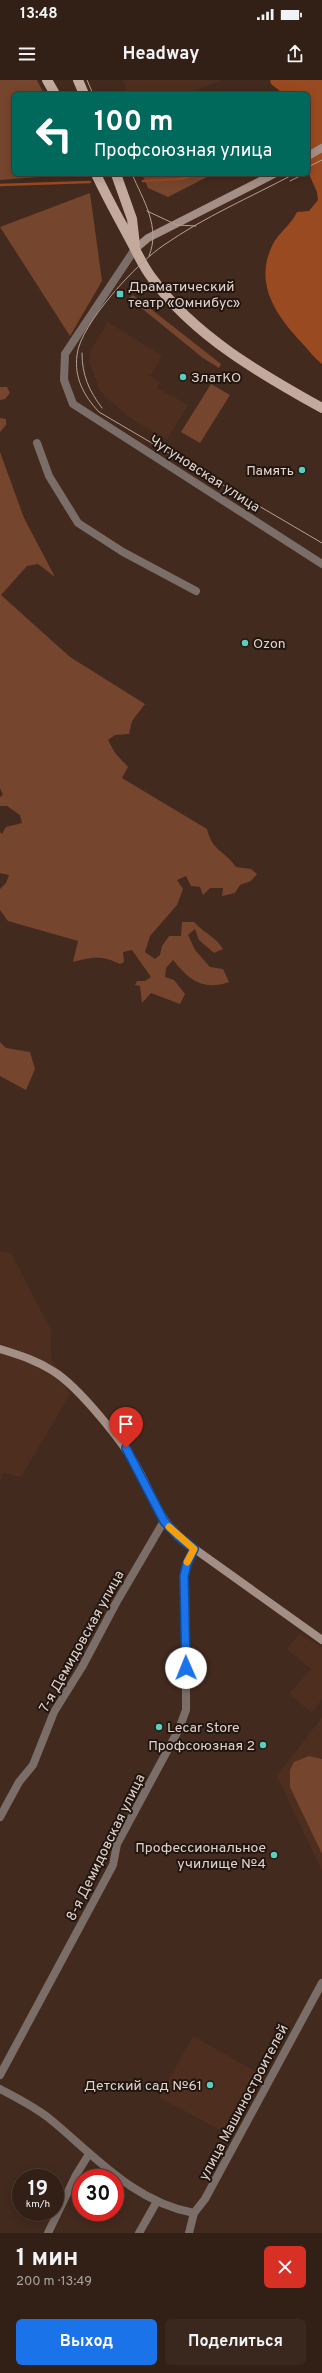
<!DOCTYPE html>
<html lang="ru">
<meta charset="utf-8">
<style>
body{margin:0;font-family:Overpass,sans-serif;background:#3a281f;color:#f1f3f6;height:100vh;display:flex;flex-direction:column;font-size:15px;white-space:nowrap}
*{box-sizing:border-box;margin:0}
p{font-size:13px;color:#a8a3a1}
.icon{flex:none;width:22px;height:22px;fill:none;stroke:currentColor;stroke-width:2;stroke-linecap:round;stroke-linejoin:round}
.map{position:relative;height:2153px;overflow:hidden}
.side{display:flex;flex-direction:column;background:#322016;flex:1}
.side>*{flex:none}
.top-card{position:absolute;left:12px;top:12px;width:298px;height:84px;border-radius:6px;box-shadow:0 2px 10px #0003,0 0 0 1px #4d3e35;background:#00695c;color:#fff;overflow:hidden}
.speed{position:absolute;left:12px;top:2089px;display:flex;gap:8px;font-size:20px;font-weight:700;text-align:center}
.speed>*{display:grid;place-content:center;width:52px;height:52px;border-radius:50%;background:#322016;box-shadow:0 2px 10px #0003,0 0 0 1px #4d3e35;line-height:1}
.speed small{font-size:10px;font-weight:400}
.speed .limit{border:6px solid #d22;background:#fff;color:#111}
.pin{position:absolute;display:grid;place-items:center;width:34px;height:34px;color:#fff;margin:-41px -17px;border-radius:50% 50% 50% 0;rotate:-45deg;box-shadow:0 0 4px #0007}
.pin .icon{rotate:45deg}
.me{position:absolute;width:44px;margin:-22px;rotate:359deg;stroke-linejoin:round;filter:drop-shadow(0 0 3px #0008)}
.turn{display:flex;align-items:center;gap:14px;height:84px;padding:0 16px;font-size:18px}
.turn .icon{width:52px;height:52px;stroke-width:2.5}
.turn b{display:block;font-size:28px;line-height:34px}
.round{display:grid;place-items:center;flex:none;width:42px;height:42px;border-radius:6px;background:#3a281f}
.summary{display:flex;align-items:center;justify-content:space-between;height:68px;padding:0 16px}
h1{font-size:24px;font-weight:700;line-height:30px}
.action{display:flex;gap:8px;margin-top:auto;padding:8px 16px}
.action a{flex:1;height:46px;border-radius:6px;background:#1a73e8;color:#fff;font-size:16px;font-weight:700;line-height:46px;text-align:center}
.action a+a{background:#3a281f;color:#f1f3f6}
.status{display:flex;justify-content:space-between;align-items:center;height:28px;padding:0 20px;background:#322016;direction:ltr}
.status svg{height:11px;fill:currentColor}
header{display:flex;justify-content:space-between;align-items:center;height:52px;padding:0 16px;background:#322016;font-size:18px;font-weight:700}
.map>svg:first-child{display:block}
</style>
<div class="status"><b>13:48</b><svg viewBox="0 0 49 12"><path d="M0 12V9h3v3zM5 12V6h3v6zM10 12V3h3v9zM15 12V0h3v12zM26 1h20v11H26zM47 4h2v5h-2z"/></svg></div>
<header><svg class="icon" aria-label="menu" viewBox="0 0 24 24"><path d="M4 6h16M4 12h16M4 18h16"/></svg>Headway<svg class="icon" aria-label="share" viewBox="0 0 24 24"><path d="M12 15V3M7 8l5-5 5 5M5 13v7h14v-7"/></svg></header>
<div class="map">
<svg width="322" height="2153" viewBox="0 0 322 2153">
<rect width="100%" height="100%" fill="#432a1e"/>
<path fill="#4e2e1f" d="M 123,0 L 222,0 L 186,14 L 128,14 Z
M 108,242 L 162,276 L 151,295 L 147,294 L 160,302 L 157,308 L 188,325 L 167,360 L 129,337 L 100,312 L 89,280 L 90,272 Z
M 0,1171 L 11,1173 L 51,1250 L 51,1278 L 70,1314 L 21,1397 L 4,1393 L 0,1402 Z
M 299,1554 L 322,1567 L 322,1619 L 312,1633 L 289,1614 L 311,1589 L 287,1569 Z
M 322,1637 L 322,1791 L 277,1696 Z
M 193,1956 L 260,1994 L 227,2054 L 159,2017 Z"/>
<path fill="#76452d" d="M 0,0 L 37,0 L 44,14 L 14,14 L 14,94 L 77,94 L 0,100 Z
M 142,94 L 213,94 L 168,117 L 148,108 Z
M 90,113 L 102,201 L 70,256 L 0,147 Z
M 133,215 L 221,284 L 219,288 L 203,278 L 129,218 Z
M 211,304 L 230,315 L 200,363 L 181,352 Z
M 0,307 L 7,307 L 10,313 L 5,319 L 0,320 Z
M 0,338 L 6,339 L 6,345 L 0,352 Z
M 0,372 L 24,438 L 55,497 L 38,484 L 27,486 L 1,515 L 70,577 L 145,624 L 132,641 L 129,654 L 115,655 L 108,660 L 115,673 L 128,687 L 122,698 L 207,749 C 212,771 224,770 236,787 L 251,789 L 257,794 L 251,801 L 240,805 L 235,813 L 222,816 L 223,808 L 210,808 L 203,815 L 200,807 L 191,806 L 186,796 L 177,800 L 183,809 L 177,825 L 150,856 L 145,872 L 155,879 L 160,875 L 162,866 L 169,856 L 181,856 L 182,842 L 194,842 C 206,855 214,855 223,869 L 214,873 L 199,860 L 195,849 L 188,855 L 195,870 L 210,887 L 223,889 L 229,902 C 203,911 189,900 173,880 L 166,888 L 165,897 L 174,900 L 185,914 L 180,924 L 151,913 L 142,923 L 140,906 L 135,905 L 137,901 L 145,901 L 151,897 L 132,870 L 123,872 L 124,882 L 120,884 C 102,875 92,877 73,882 L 78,861 L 8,841 L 0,830 L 0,809 L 6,803 L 9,795 L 0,793 L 0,752 L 2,754 L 6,747 L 22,743 L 20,735 L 7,726 L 0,726 L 0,717 L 3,715 L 0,708 Z
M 0,962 L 6,968 L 30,972 L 35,989 L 26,1010 L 0,996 Z
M 309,1676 L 322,1679 L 322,1774 L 290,1707 L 290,1690 L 294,1682 Z"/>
<path fill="#9a4a20" d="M 270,0 L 322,0 L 322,284 C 314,278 308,269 301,262 C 276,235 254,204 272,166 C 278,153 291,145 297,132 L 309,131 L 318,120 L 317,112 L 308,92 L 308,14 L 279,14 L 280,11 L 271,4 Z"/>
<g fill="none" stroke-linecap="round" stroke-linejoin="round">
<path stroke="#9a4a20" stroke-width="2.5" d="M 143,101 L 181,99 L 195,94
M 0,105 L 90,102"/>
<path stroke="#7b6d67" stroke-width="8" d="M 135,169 L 65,274 L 64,300 L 73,324 L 322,484
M 37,363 L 49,396 L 78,443 L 123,472 L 196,511
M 0,1737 L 19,1702 L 33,1685 L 54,1632 L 82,1587 L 116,1523 L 164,1441
M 0,1995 L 113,1785 L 117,1764 L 179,1649 L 186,1630 L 186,1618 L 185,1496 L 187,1484 L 194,1469
M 0,2009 C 17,2018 35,2027 50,2039 C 95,2076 134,2122 194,2133
M 48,2153 L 76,2095 L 89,2074
M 139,2153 L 156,2123
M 189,2153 L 194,2133 L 205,2119 L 322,1903"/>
<path stroke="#a48f86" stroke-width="8" d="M 308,76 L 322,68
M 135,169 L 148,158 L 274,94
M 0,1269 C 19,1275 36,1280 53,1291 C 78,1306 124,1363 138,1389 C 153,1416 156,1432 178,1457 L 322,1560"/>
<path stroke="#c4a99d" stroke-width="10" d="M 47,0 L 55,14
M 78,0 L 84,14
M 96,94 C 108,120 122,144 135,169 C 140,179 145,189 152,198 C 194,256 261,294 322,328
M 116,94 L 132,139 L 135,165"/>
<path stroke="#b4a098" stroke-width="1" d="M 87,0 L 93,14
M 308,87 L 322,80
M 132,94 C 143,120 161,147 149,176
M 294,94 C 251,117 204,137 164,165 C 138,182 80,244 77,275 C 74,298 84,316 99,332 L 322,463
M 290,101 L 304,94
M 147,131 L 177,145 L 196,146
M 82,273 C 82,295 89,311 102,328"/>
</g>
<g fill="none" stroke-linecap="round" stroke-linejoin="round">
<g stroke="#114b97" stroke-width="10">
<path id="route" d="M 126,1368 L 164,1441 L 178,1456 L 194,1469 L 187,1484 L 184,1496 L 186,1588"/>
</g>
<use href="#route" stroke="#1a73e8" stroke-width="7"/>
<path stroke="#f59e0b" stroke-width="7" d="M 169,1447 L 194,1469 L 187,1482"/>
</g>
<g fill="#59cebe" stroke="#211610" stroke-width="1.5">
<rect x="116" y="210" width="8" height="8" rx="2"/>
<circle cx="183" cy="297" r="4"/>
<circle cx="302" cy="390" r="4"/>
<circle cx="245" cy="563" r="4"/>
<circle cx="159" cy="1647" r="4"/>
<circle cx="263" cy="1665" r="4"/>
<circle cx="274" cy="1775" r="4"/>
<circle cx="210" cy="2005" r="4"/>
</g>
<g text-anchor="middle" stroke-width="4" stroke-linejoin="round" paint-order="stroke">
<g font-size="14" fill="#e3d2cb" stroke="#211610" text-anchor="start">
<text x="128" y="211">Драматический<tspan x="128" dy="16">театр «Омнибус»</tspan></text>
<text x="191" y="302">ЗлатКО</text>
<text x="294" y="395" text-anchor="end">Память</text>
<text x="253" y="568">Ozon</text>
<text x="167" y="1652">Lecar Store</text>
<text x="255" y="1670" text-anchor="end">Профсоюзная 2</text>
<text x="266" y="1772" text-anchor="end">Профессиональное<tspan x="266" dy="16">училище №4</tspan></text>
<text x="202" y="2010" text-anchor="end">Детский сад №61</text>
</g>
<g font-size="14" fill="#e3d2cb" stroke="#211610">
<text transform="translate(205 393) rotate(33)" y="5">Чугуновская улица</text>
<text transform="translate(81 1561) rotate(-61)" y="5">7-я Демидовская улица</text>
<text transform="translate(105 1767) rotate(-64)" y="5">8-я Демидовская улица</text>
<text transform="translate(243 2022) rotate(-62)" y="5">улица Машиностроителей</text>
</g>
</g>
</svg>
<div class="speed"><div>19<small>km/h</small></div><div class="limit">30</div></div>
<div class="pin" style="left:126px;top:1368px;background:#d93025"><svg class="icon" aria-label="arrive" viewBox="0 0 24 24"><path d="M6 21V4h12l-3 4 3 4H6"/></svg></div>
<svg class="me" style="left:186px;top:1588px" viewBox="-20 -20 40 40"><circle r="19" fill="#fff"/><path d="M0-13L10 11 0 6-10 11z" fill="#1a73e8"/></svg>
<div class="top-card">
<div class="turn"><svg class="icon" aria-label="left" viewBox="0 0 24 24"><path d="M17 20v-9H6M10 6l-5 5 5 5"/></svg><div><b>100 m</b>Профсоюзная улица</div></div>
</div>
</div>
<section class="side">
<div class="summary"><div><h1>1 мин</h1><p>200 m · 13:49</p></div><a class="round" style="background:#d93025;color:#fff"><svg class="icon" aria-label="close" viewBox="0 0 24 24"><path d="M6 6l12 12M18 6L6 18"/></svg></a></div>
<div class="action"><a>Выход</a><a>Поделиться</a></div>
</section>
